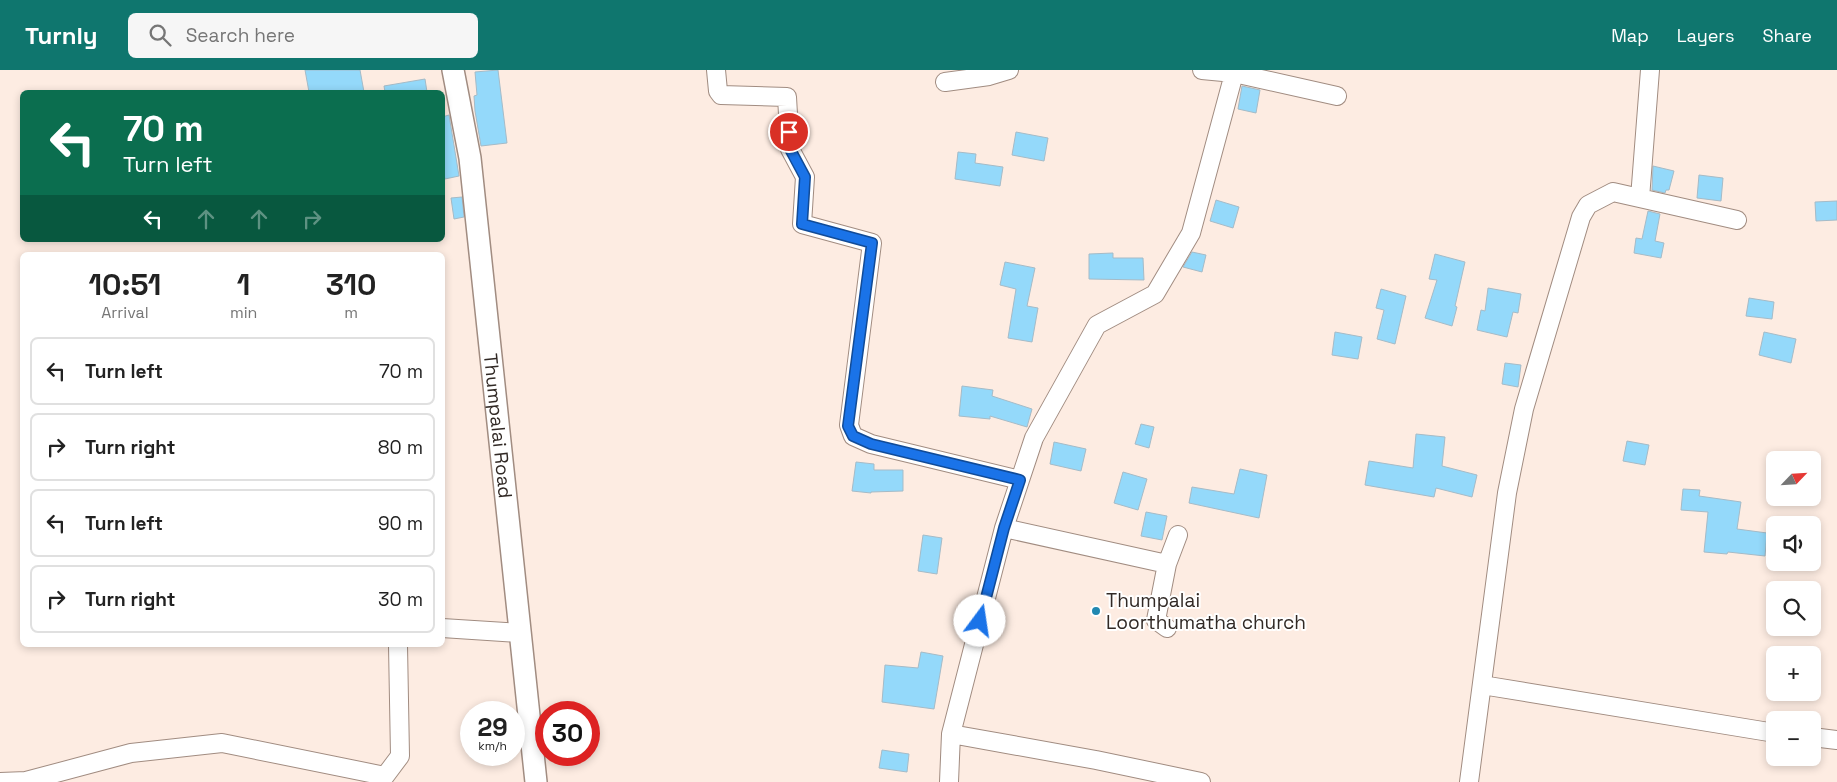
<!DOCTYPE html>
<meta charset="utf-8">
<style>
body{margin:0;font-family:"Space Grotesk",sans-serif;background:#f6f6f6;color:#222;height:100vh;display:flex;flex-direction:column;font-size:19px;white-space:nowrap}
*{box-sizing:border-box;margin:0}
p{font-size:16px;color:#767676}
.icon{flex:none;width:28px;height:28px;fill:none;stroke:currentColor;stroke-width:2;stroke-linecap:round;stroke-linejoin:round}
.map{position:relative;flex:1;overflow:hidden}
.side{position:absolute;left:20px;top:182px;width:425px;height:395px;display:flex;flex-direction:column;background:#fff;border-radius:8px;box-shadow:0 2px 8px #0003}
.side>*{flex:none}
.hud{position:absolute;left:20px;top:20px;width:425px;height:152px;border-radius:8px;box-shadow:0 2px 8px #0003;background:#0b6e4f;color:#fff;overflow:hidden}
.needle{width:32px;rotate:65deg}
.buttons{position:absolute;left:1766px;top:381px;display:grid;gap:10px}
.buttons a{display:grid;place-items:center;width:55px;height:55px;border-radius:8px;background:#fff;box-shadow:0 2px 8px #0003;font-size:25px}
.speed{position:absolute;left:460px;top:631px;display:flex;gap:10px;font-size:25px;font-weight:700;text-align:center}
.speed>*{display:grid;place-content:center;width:65px;height:65px;border-radius:50%;background:#fff;box-shadow:0 2px 8px #0003;line-height:1}
.speed small{font-size:12px;font-weight:400}
.speed .limit{border:8px solid #d22;background:#fff;color:#111}
.pin{position:absolute;display:grid;place-items:center;width:42px;height:42px;color:#fff;margin:-21px;border:2px solid #fff;border-radius:50%;box-shadow:0 1px 5px #0007}
.me{position:absolute;width:55px;margin:-28px;rotate:14deg;stroke-linejoin:round;filter:drop-shadow(0 0 4px #0008)}
.turn{display:flex;align-items:center;gap:18px;height:105px;padding:0 20px;font-size:22px}
.turn .icon{width:65px;height:65px;stroke-width:2.5}
.turn b{display:block;font-size:35px;line-height:42px}
.lanes{display:flex;align-items:center;height:48px;padding:0 20px;background:#0003;justify-content:center;gap:25px;direction:ltr}
.lanes .off{opacity:.35}
.eta{display:flex;justify-content:space-evenly;align-items:center;height:85px;text-align:center}
.eta b{font-size:30px;font-weight:700;line-height:35px}
ul{padding:0;list-style:none}
li{display:flex;align-items:center;gap:15px;height:68px;margin:0 10px 8px;padding:0 10px;border:2px solid #e0e0e0;border-radius:8px}
li div{flex:1}
li b{display:block;font-size:19px}
li em{font-style:normal}
header{display:flex;align-items:center;gap:30px;box-sizing:border-box;height:70px;padding:0 25px;background:#0f766e;color:#fff}
header strong{font-size:24px}
nav{display:flex;gap:28px;margin-inline-start:auto;font-size:18px}
.search{width:350px;height:45px;background:#f6f6f6;display:flex;align-items:center;gap:12px;box-sizing:border-box;padding:0 18px;border-radius:8px;color:#767676;font-size:19px}
.map>svg:first-child{display:block}
</style>
<header>
<strong>Turnly</strong>
<div class="search"><svg class="icon" aria-label="search" viewBox="0 0 24 24"><circle cx="10" cy="10" r="6"/><path d="M15 15l6 6"/></svg>Search here</div>
<nav><a>Map</a><a>Layers</a><a>Share</a></nav>
</header>
<div class="map">
<svg width="1837" height="712" viewBox="0 0 1837 712">
<rect width="100%" height="100%" fill="#fdece2"/>
<path fill="#94d9fa" stroke="#a5bbc7" d="M 305,0 L 360,0 L 364,22 L 309,22 Z
M 498,0 L 507,73 L 481,76 L 475,41 L 474,26 L 477,25 L 475,2 Z
M 425,9 L 427,22 L 385,22 L 384,16 Z
M 1242,16 L 1260,20 L 1256,43 L 1238,39 Z
M 449,45 L 459,106 L 445,109 L 442,95 L 442,47 Z
M 1016,62 L 1048,68 L 1044,91 L 1012,85 Z
M 958,82 L 976,84 L 975,93 L 1003,97 L 1000,116 L 955,109 Z
M 1653,96 L 1674,101 L 1669,120 L 1666,120 L 1665,123 L 1652,120 Z
M 1699,105 L 1723,108 L 1721,131 L 1697,128 Z
M 462,127 L 464,147 L 454,149 L 451,128 Z
M 1216,130 L 1239,137 L 1233,158 L 1210,151 Z
M 1837,131 L 1837,150 L 1816,151 L 1815,132 Z
M 1648,141 L 1660,144 L 1655,171 L 1664,173 L 1661,188 L 1634,183 L 1636,168 L 1642,169 Z
M 1192,182 L 1206,185 L 1202,202 L 1183,197 Z
M 1113,183 L 1113,188 L 1143,188 L 1144,210 L 1089,209 L 1089,184 Z
M 1435,184 L 1465,192 L 1455,236 L 1457,237 L 1452,256 L 1425,248 L 1437,210 L 1429,209 Z
M 1005,192 L 1035,198 L 1027,236 L 1038,238 L 1032,272 L 1008,268 L 1016,219 L 1000,215 Z
M 1488,218 L 1521,224 L 1518,243 L 1513,242 L 1507,267 L 1477,260 L 1481,240 L 1485,241 Z
M 1381,219 L 1406,226 L 1395,274 L 1377,269 L 1384,240 L 1376,238 Z
M 1749,228 L 1774,232 L 1772,249 L 1746,246 Z
M 1335,262 L 1362,267 L 1358,289 L 1332,285 Z
M 1764,262 L 1796,269 L 1791,293 L 1759,285 Z
M 1505,293 L 1521,295 L 1518,317 L 1502,314 Z
M 962,316 L 993,320 L 992,326 L 1032,339 L 1027,357 L 990,346 L 990,349 L 959,346 Z
M 1141,354 L 1154,357 L 1149,378 L 1135,374 Z
M 1416,364 L 1445,367 L 1442,396 L 1477,405 L 1472,427 L 1436,418 L 1434,427 L 1365,415 L 1369,391 L 1413,398 Z
M 1627,371 L 1649,375 L 1645,395 L 1623,391 Z
M 1054,372 L 1086,379 L 1081,401 L 1050,394 Z
M 856,392 L 874,394 L 874,400 L 903,400 L 903,421 L 871,422 L 871,423 L 852,421 Z
M 1240,399 L 1267,405 L 1259,448 L 1189,433 L 1192,417 L 1234,424 Z
M 1123,402 L 1147,409 L 1138,440 L 1114,433 Z
M 1683,419 L 1700,420 L 1699,426 L 1741,432 L 1737,459 L 1767,463 L 1765,486 L 1728,482 L 1727,484 L 1704,482 L 1708,442 L 1681,440 Z
M 1146,442 L 1167,446 L 1162,470 L 1141,466 Z
M 923,465 L 942,468 L 937,504 L 918,501 Z
M 921,582 L 943,586 L 934,639 L 882,632 L 885,595 L 918,598 Z
M 882,680 L 909,684 L 907,702 L 879,698 Z"/>
<g fill="none" stroke-linecap="round" stroke-linejoin="round">
<g stroke="#a18c81" stroke-width="20">
<path id="minor" d="M 716,0 L 718,21 L 721,25 L 787,27 L 790,79 L 805,107 L 802,154 L 872,173 L 849,355 L 853,366 L 871,374 L 1020,410
M 1202,0 L 1234,3 L 1337,26
M 945,12 L 989,6 L 1009,0
M 1640,128 L 1650,0
M 1004,458 L 1167,494
M 442,558 L 520,563
M 1167,558 L 1156,550 L 1167,494 L 1178,465
M 1482,615 L 1775,663
M 951,664 L 1096,690 L 1201,712
M 1812,667 L 1837,670
M 0,712 L 26,711 L 131,683 L 222,673 L 385,706 L 400,686 L 398,575
M 949,712 L 951,664 L 1004,458 L 1034,368 L 1097,255 L 1155,224 L 1191,163 L 1235,0
M 1469,712 L 1507,423 L 1524,339 L 1581,147 L 1588,135 L 1613,122 L 1737,150"/>
</g>
<g stroke="#a18c81" stroke-width="24">
<g id="tertiary">
<path id="s1" d="M 453,0 L 470,88 L 536,712"/>
</g>
</g>
<use href="#minor" stroke="#fff" stroke-width="18"/>
<use href="#tertiary" stroke="#fff" stroke-width="21"/>
</g>
<g fill="none" stroke-linecap="round" stroke-linejoin="round">
<g stroke="#114b97" stroke-width="12">
<path id="route" d="M 789,62 L 790,79 L 805,107 L 802,154 L 872,173 L 848,356 L 853,366 L 871,374 L 1020,410 L 1004,458 L 980,551"/>
</g>
<use href="#route" stroke="#1a73e8" stroke-width="9"/>
</g>
<circle fill="#2188b1" stroke="#fff" stroke-width="2" cx="1096" cy="541" r="5"/>
<g text-anchor="middle" stroke-width="4" stroke-linejoin="round" paint-order="stroke">
<g font-size="19" fill="#312925" stroke="#fff">
<text dy="7" stroke="none"><textPath href="#s1" startOffset="359">Thumpalai Road</textPath></text>
</g>
<g font-size="19" fill="#312925" stroke="#fff" text-anchor="start">
<text x="1106" y="537">Thumpalai<tspan x="1106" dy="22">Loorthumatha church</tspan></text>
</g>
</g>
</svg>
<div class="buttons">
<a><svg class="needle" viewBox="-14 -14 28 28"><path d="M0-13l5 13h-10z" fill="#e53935"/><path d="M0 13l5-13h-10z" fill="#767676"/></svg></a>
<a><svg class="icon" aria-label="sound" viewBox="0 0 24 24"><path d="M4 9h4l5-4v14l-5-4H4zM17 9q2 3 0 6"/></svg></a>
<a><svg class="icon" aria-label="search" viewBox="0 0 24 24"><circle cx="10" cy="10" r="6"/><path d="M15 15l6 6"/></svg></a>
<a>+</a>
<a>−</a>
</div>
<div class="speed"><div>29<small>km/h</small></div><div class="limit">30</div></div>
<div class="pin" style="left:789px;top:62px;background:#d93025"><svg class="icon" aria-label="arrive" viewBox="0 0 24 24"><path d="M6 21V4h12l-3 4 3 4H6"/></svg></div>
<svg class="me" style="left:980px;top:551px" viewBox="-20 -20 40 40"><circle r="19" fill="#fff"/><path d="M0-13L10 11 0 6-10 11z" fill="#1a73e8"/></svg>
<div class="hud">
<div class="turn"><svg class="icon" aria-label="left" viewBox="0 0 24 24"><path d="M17 20v-9H6M10 6l-5 5 5 5"/></svg><div><b>70 m</b>Turn left</div></div>
<div class="lanes"><svg class="icon" aria-label="left" viewBox="0 0 24 24"><path d="M17 20v-9H6M10 6l-5 5 5 5"/></svg><svg class="icon off" aria-label="ahead" viewBox="0 0 24 24"><path d="M12 20V5M6 11l6-6 6 6"/></svg><svg class="icon off" aria-label="ahead" viewBox="0 0 24 24"><path d="M12 20V5M6 11l6-6 6 6"/></svg><svg class="icon off" aria-label="right" viewBox="0 0 24 24"><path d="M7 20v-9h11M14 6l5 5-5 5"/></svg></div>
</div>
<section class="side">
<div class="eta">
<div><b>10:51</b><p>Arrival</p></div>
<div><b>1</b><p>min</p></div>
<div><b>310</b><p>m</p></div>
</div>
<ul>
<li><svg class="icon" aria-label="left" viewBox="0 0 24 24"><path d="M17 20v-9H6M10 6l-5 5 5 5"/></svg><div><b>Turn left</b></div><em>70 m</em></li>
<li><svg class="icon" aria-label="right" viewBox="0 0 24 24"><path d="M7 20v-9h11M14 6l5 5-5 5"/></svg><div><b>Turn right</b></div><em>80 m</em></li>
<li><svg class="icon" aria-label="left" viewBox="0 0 24 24"><path d="M17 20v-9H6M10 6l-5 5 5 5"/></svg><div><b>Turn left</b></div><em>90 m</em></li>
<li><svg class="icon" aria-label="right" viewBox="0 0 24 24"><path d="M7 20v-9h11M14 6l5 5-5 5"/></svg><div><b>Turn right</b></div><em>30 m</em></li>
</ul>
</section>
</div>
